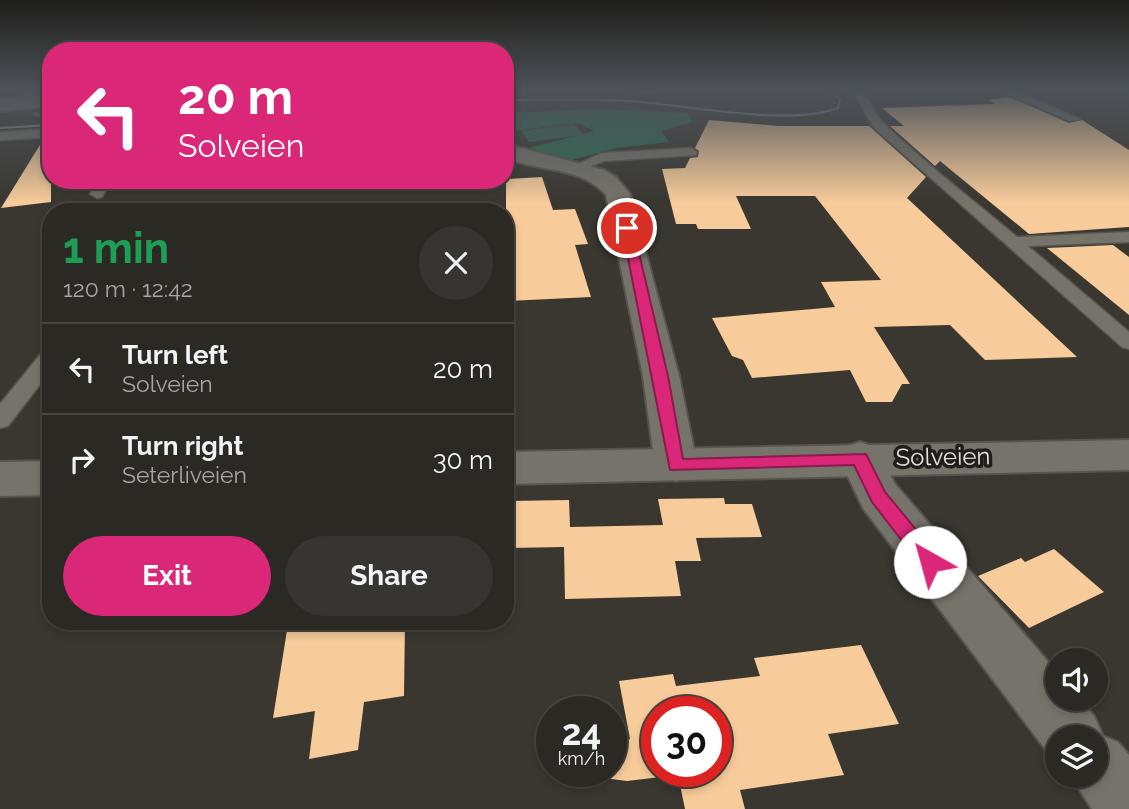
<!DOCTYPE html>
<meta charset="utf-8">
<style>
body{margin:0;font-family:Raleway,sans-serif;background:#373531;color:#f1f3f6;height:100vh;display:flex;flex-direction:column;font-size:26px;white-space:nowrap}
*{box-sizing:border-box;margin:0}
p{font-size:23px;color:#a6a6a6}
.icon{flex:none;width:38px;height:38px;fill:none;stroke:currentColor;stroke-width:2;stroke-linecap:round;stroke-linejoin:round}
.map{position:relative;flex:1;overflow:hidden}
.panel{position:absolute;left:42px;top:203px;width:472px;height:427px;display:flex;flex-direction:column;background:#2b2924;border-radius:28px;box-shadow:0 4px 10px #0003,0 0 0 2px #474541}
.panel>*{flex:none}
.banner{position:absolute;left:42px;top:42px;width:472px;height:147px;border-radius:28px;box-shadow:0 4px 10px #0003,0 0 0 2px #474541;background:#db2777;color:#fff;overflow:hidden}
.fabs{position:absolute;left:1045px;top:648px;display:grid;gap:14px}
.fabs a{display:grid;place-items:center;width:63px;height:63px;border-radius:50%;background:#2b2924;box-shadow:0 4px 10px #0003,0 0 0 2px #474541;font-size:35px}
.speed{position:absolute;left:536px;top:696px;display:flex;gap:14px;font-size:35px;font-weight:700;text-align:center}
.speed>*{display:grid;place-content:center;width:91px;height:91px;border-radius:50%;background:#2b2924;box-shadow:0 4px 10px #0003,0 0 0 2px #474541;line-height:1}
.speed small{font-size:18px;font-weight:400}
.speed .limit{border:10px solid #d22;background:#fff;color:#111}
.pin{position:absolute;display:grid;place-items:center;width:60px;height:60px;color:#fff;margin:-30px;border:4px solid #fff;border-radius:50%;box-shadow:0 2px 7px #0007}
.me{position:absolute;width:77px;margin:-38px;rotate:322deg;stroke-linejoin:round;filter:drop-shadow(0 0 5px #0008)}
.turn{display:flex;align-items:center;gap:24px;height:147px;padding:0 21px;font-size:32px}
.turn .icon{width:91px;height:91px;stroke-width:2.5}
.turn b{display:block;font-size:49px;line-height:60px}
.round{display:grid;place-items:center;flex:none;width:74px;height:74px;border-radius:37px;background:#373531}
.overview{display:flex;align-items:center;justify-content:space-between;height:119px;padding:0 21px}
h1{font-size:42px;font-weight:700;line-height:52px;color:#1e9e55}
.action{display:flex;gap:14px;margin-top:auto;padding:14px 21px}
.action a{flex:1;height:80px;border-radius:42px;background:#db2777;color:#fff;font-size:28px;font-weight:700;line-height:80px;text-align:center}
.action a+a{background:#373531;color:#f1f3f6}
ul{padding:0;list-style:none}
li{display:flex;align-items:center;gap:21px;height:91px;padding:0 21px;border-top:2px solid #474541}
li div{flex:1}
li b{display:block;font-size:26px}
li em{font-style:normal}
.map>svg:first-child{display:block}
</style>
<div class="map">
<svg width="1129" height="809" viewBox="0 0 1129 809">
<rect width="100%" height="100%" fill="#393730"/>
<path fill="#36654f" d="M 574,124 L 583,135 L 529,142 L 521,131 Z"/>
<path fill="#2c6c50" d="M 598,109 L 688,113 L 692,122 L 661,131 L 669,142 L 617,148 L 560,163 L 525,149 L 594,131 L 578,123 L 506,132 L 506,113 Z"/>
<path fill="#f7cb9a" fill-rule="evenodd" d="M 1009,97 L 1069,123 L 1082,120 L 1129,150 L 1129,227 L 1029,234 L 940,161 L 935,166 L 890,126 L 904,126 L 882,108 L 995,104 L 989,100 Z
M 709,120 L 778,126 L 869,126 L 926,177 L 907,198 L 1077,357 L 985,360 L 950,325 L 874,327 L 910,384 L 902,384 L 892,402 L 866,402 L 850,370 L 752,378 L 743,360 L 732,356 L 712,318 L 835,307 L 821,282 L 881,280 L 815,196 L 736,196 L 751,229 L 698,229 L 696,224 L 676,224 L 662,169 L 685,168 L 690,158 L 698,157 L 699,151 L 695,148 Z
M 43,140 L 51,140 L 51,202 L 1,208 Z
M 542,177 L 553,210 L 575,209 L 588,244 L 575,245 L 591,297 L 506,301 L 506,179 Z
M 1113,245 L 1129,257 L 1129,315 L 1047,248 Z
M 724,498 L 725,504 L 752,504 L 762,537 L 696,538 L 701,561 L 675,561 L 681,596 L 565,599 L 564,547 L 506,548 L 506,501 L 569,500 L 570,527 L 663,525 L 658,499 Z
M 1054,549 L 1104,592 L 1029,628 L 978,576 L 1021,558 L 1025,562 Z
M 307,621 L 405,621 L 404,696 L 364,702 L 358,750 L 309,759 L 315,711 L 273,718 L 288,624 Z
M 861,645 L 899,724 L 828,734 L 844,775 L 740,790 L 745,809 L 685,809 L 678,775 L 627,781 L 611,779 L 611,742 L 630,739 L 619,681 L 673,674 L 676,686 L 760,676 L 754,658 ZM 656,712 L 716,712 L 716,772 L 656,772 Z"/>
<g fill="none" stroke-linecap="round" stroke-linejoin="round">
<g stroke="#57544f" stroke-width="3">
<path id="lane" d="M 29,90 L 40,90 L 26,105 L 18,105 L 18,101 Z
M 848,90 C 871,90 870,110 884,124 C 926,164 973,200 1017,237 L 1129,232 L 1129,242 L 1028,246 L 1129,332 L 1129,349 L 1122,347 L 873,127 L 857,98 Z
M 998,90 L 1012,90 L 1080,119 L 1070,121 Z
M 51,110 L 51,116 L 40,117 L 34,114 Z
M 51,129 L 51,137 L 0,140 L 0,132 Z
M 691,148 L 697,152 L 696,155 L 604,161 L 574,173 L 567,169 L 602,153 Z
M 97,180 L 111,180 L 102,197 L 97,198 L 90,194 Z
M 51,349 L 51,370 L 8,426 L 0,428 L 0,404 L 44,350 Z"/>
</g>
<g stroke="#57544f" stroke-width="4">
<path id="street" d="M 506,144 L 604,170 L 616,177 L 630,194 L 679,376 L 697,465 L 691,476 L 676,481 L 661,476 L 655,465 L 643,376 L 606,195 C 581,166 539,172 506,158 Z
M 860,442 L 875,447 L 895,484 L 1057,672 L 1057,698 L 1079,698 L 1094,716 L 1103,736 L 1118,742 L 1129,755 L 1129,809 L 1092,809 L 1070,775 L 1096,775 L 1096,737 L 1057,737 L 1057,761 L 1052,758 L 863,508 L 839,458 L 845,447 Z"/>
</g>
<g stroke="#57544f" stroke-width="4">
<path id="secondary" d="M 51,94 L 51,106 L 0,111 L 0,99 Z
M 1129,440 L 1129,470 L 506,484 L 506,452 Z
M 51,461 L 51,495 L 0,496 L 0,462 Z"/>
</g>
<use href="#lane" fill="#76736b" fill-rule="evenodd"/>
<use href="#street" fill="#76736b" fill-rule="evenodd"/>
<use href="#secondary" fill="#76736b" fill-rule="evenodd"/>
<path stroke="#93918b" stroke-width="2" d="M 628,93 L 666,90
M 506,100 C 547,100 589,99 630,101 C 687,105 787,127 838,108 L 840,99 L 826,90
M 0,128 L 51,125"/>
</g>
<linearGradient id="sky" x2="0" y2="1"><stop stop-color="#1f1e1a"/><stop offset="0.44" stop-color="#4e5359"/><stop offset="1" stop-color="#4e5359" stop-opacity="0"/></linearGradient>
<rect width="1129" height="203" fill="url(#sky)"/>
<path fill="#db2777" stroke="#8e194d" stroke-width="2" d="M 627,224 L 633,228 L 668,376 L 683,459 L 866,454 L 885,492 L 938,556 L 941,562 L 938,568 L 930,570 L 923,568 L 872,502 L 854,465 L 670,470 L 622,228 Z"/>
<g text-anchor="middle" stroke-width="7" stroke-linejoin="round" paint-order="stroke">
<g font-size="24" fill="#e1e0db" stroke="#1f1e1b">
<text transform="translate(943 457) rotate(-1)" y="8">Solveien</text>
</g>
</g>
</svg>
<div class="fabs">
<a><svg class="icon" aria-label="sound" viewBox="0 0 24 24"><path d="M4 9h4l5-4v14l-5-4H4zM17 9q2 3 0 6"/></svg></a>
<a><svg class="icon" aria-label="layers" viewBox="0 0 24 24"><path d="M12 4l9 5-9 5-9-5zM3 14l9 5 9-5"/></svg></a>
</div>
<div class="speed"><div>24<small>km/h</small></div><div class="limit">30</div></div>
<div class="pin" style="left:627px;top:228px;background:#d93025"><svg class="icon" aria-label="arrive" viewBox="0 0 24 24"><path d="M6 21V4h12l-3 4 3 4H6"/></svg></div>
<svg class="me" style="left:930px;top:562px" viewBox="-20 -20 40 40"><circle r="19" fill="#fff"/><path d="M0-13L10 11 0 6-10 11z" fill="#db2777"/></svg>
<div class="banner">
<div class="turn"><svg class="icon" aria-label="left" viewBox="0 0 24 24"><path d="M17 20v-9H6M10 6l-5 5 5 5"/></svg><div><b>20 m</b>Solveien</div></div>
</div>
<section class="panel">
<div class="overview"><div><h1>1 min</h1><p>120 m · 12:42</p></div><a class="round"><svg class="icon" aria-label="close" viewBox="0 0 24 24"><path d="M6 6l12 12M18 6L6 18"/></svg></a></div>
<ul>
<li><svg class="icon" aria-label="left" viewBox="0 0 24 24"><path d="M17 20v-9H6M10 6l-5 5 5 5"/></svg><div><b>Turn left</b><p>Solveien</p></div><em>20 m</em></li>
<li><svg class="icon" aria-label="right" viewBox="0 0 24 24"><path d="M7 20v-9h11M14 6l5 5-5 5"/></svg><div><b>Turn right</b><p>Seterliveien</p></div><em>30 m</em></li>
</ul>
<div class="action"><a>Exit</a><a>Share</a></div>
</section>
</div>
